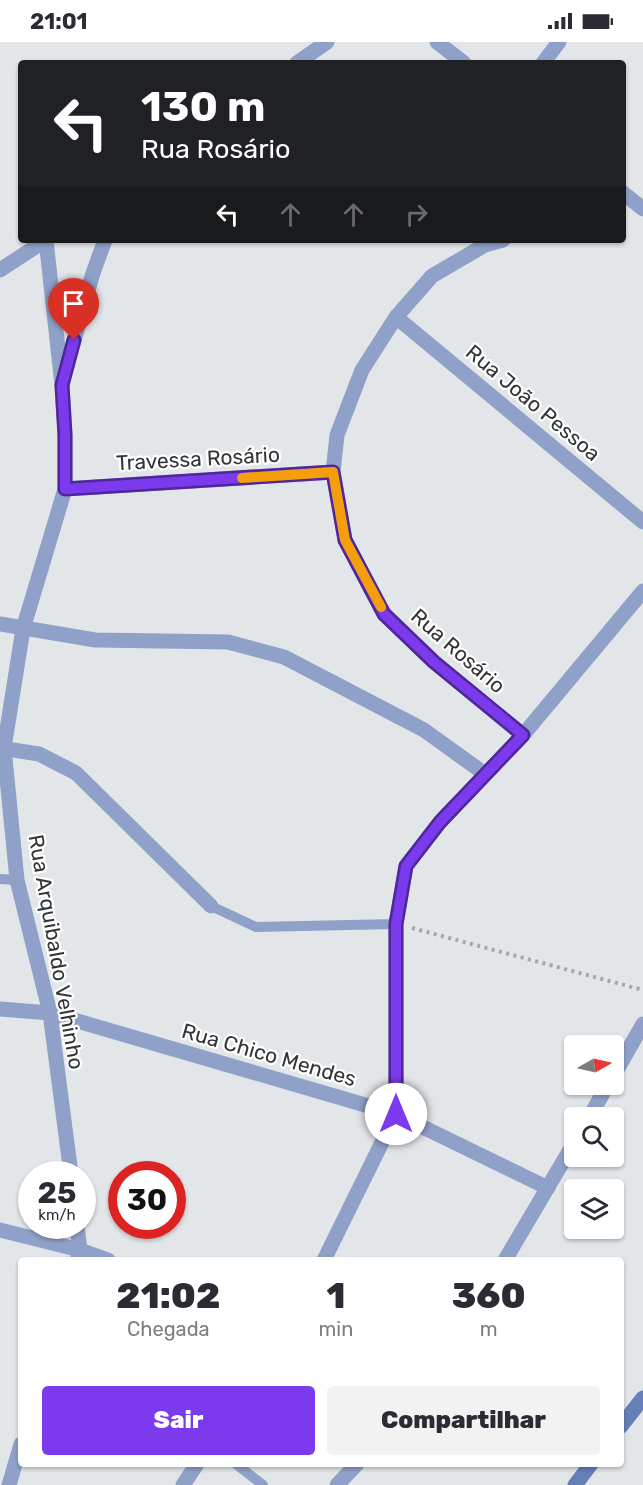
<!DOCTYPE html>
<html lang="pt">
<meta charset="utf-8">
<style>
body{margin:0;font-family:Rubik,sans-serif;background:#f2f2f3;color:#2b2b33;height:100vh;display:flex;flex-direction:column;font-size:22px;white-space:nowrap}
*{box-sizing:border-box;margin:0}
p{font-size:20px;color:#7c7c81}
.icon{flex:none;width:33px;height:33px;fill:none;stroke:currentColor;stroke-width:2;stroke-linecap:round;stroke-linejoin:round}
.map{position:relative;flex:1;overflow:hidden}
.sheet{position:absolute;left:18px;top:1215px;width:606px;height:210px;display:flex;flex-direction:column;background:#fff;border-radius:6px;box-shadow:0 2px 4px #0004}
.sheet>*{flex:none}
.top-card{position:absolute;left:18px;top:18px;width:608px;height:183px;border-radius:6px;box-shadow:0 2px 4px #0004;background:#202124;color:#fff;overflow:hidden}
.needle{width:39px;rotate:81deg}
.fabs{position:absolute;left:564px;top:993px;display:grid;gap:12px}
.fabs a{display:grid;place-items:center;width:60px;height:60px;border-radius:6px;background:#fff;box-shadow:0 2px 4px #0004;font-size:30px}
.speed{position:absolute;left:18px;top:1119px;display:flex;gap:12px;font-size:30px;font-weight:700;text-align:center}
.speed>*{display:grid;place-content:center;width:78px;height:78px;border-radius:50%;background:#fff;box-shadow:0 2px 4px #0004;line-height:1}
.speed small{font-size:15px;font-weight:400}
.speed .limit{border:9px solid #d22;background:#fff;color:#111}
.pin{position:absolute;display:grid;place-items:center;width:51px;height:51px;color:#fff;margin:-62px -26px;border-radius:50% 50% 50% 0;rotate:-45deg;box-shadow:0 0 6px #0007}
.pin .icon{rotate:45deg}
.me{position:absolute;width:66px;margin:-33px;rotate:0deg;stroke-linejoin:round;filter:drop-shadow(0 0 4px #0008)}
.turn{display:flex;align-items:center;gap:21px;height:126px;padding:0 24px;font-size:27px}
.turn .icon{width:78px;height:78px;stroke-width:2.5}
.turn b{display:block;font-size:42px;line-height:51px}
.lanes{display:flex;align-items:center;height:57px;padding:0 24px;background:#0003;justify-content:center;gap:30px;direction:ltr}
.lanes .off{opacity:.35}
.eta{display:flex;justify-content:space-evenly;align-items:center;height:102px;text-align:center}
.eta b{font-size:36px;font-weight:800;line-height:42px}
.action{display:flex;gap:12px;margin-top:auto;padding:12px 24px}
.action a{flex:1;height:69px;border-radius:6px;background:#7c3aed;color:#fff;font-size:24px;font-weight:800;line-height:69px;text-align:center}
.action a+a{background:#f2f2f3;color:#2b2b33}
.status{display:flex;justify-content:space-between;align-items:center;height:42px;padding:0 30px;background:#fff;direction:ltr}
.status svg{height:16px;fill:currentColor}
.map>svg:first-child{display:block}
</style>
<div class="status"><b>21:01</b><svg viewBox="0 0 49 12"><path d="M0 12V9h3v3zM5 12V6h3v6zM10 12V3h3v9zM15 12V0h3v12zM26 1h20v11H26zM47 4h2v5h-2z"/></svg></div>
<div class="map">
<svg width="643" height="1443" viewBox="0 0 643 1443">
<rect width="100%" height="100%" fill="#e3e6e9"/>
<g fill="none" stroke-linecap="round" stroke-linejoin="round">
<path stroke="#a5a8aa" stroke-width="4" stroke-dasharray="3 4.5" stroke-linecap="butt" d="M 412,886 L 643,948"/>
<path stroke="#90a1c9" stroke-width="10" d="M 0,837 L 17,838
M 211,864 L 256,885 L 396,882
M 236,1422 L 263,1443"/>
<path stroke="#90a1c9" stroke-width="15" d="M 437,0 L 464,21
M 297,21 L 327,0
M 543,21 L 559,0
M 622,150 L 643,167
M 503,198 L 485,203 L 432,234 L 396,275 L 362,328 L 337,393 L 333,430 L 345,498 L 384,572 L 434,620 L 523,693
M 0,228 L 46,198 L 62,343 L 65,393 L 65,447 L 23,587 L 4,706 L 17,838 L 50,971 L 71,1132
M 396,275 L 643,480
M 64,334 L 93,231 L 105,198
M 65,447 L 333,430
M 0,582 L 95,598 L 228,600 L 284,615 L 424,688 L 485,732
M 0,706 L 39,712 L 76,731 L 211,864
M 0,967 L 50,971 L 396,1072 L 548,1146
M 614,1033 L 643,982
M 589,1076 L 608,1042
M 77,1184 L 80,1208 L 78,1215
M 0,1188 L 80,1208 L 108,1218
M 324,1218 L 396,1072 L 396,882 L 406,824 L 440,780 L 523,693 L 643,549
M 505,1218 L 574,1101
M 9,1443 L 21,1402
M 183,1443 L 197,1422
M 337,1443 L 357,1422"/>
<path stroke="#667fb9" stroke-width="15" d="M 621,1384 L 643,1356
M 575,1443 L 591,1422"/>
</g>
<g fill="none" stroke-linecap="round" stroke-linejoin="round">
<g stroke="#51269a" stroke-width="15">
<path id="route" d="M 74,298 L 62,343 L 65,393 L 65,447 L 333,430 L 345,498 L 384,572 L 434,620 L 523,693 L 440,780 L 406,824 L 396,882 L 396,1072"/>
</g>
<use href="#route" stroke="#7c3aed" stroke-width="10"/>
<path stroke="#f59e0b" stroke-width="10" d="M 242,436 L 333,430 L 345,498 L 381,565"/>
</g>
<g text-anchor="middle" stroke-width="4.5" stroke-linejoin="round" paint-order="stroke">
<g font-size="21" fill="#323334" stroke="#fff">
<text transform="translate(533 361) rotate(40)" y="7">Rua João Pessoa</text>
<text transform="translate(198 417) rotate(-3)" y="7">Travessa Rosário</text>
<text transform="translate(458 609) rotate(41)" y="7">Rua Rosário</text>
<text transform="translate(56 910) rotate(80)" y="7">Rua Arquibaldo Velhinho</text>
<text transform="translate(269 1013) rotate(16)" y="7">Rua Chico Mendes</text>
</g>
</g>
</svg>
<div class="fabs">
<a><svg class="needle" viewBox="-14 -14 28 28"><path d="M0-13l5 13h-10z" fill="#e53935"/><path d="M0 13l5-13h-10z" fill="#7c7c81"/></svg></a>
<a><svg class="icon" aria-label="search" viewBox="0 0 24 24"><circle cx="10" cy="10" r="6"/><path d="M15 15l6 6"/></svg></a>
<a><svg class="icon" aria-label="layers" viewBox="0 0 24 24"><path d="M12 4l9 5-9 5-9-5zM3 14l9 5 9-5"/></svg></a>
</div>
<div class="speed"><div>25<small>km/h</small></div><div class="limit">30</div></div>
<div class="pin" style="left:74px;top:298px;background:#d93025"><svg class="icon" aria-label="arrive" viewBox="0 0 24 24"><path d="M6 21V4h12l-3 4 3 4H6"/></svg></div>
<svg class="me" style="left:396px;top:1072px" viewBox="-20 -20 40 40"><circle r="19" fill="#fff"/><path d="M0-13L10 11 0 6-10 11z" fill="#7c3aed"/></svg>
<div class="top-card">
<div class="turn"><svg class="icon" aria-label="left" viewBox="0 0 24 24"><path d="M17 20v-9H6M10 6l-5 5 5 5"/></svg><div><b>130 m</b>Rua Rosário</div></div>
<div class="lanes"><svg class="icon" aria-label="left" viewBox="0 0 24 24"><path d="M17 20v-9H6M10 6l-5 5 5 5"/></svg><svg class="icon off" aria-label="ahead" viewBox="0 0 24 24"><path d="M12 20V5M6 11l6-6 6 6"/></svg><svg class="icon off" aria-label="ahead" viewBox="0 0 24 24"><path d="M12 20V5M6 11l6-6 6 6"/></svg><svg class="icon off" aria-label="right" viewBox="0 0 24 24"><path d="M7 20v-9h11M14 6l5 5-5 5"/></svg></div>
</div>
<section class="sheet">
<div class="eta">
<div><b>21:02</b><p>Chegada</p></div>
<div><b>1</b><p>min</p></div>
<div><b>360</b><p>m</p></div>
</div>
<div class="action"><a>Sair</a><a>Compartilhar</a></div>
</section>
</div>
